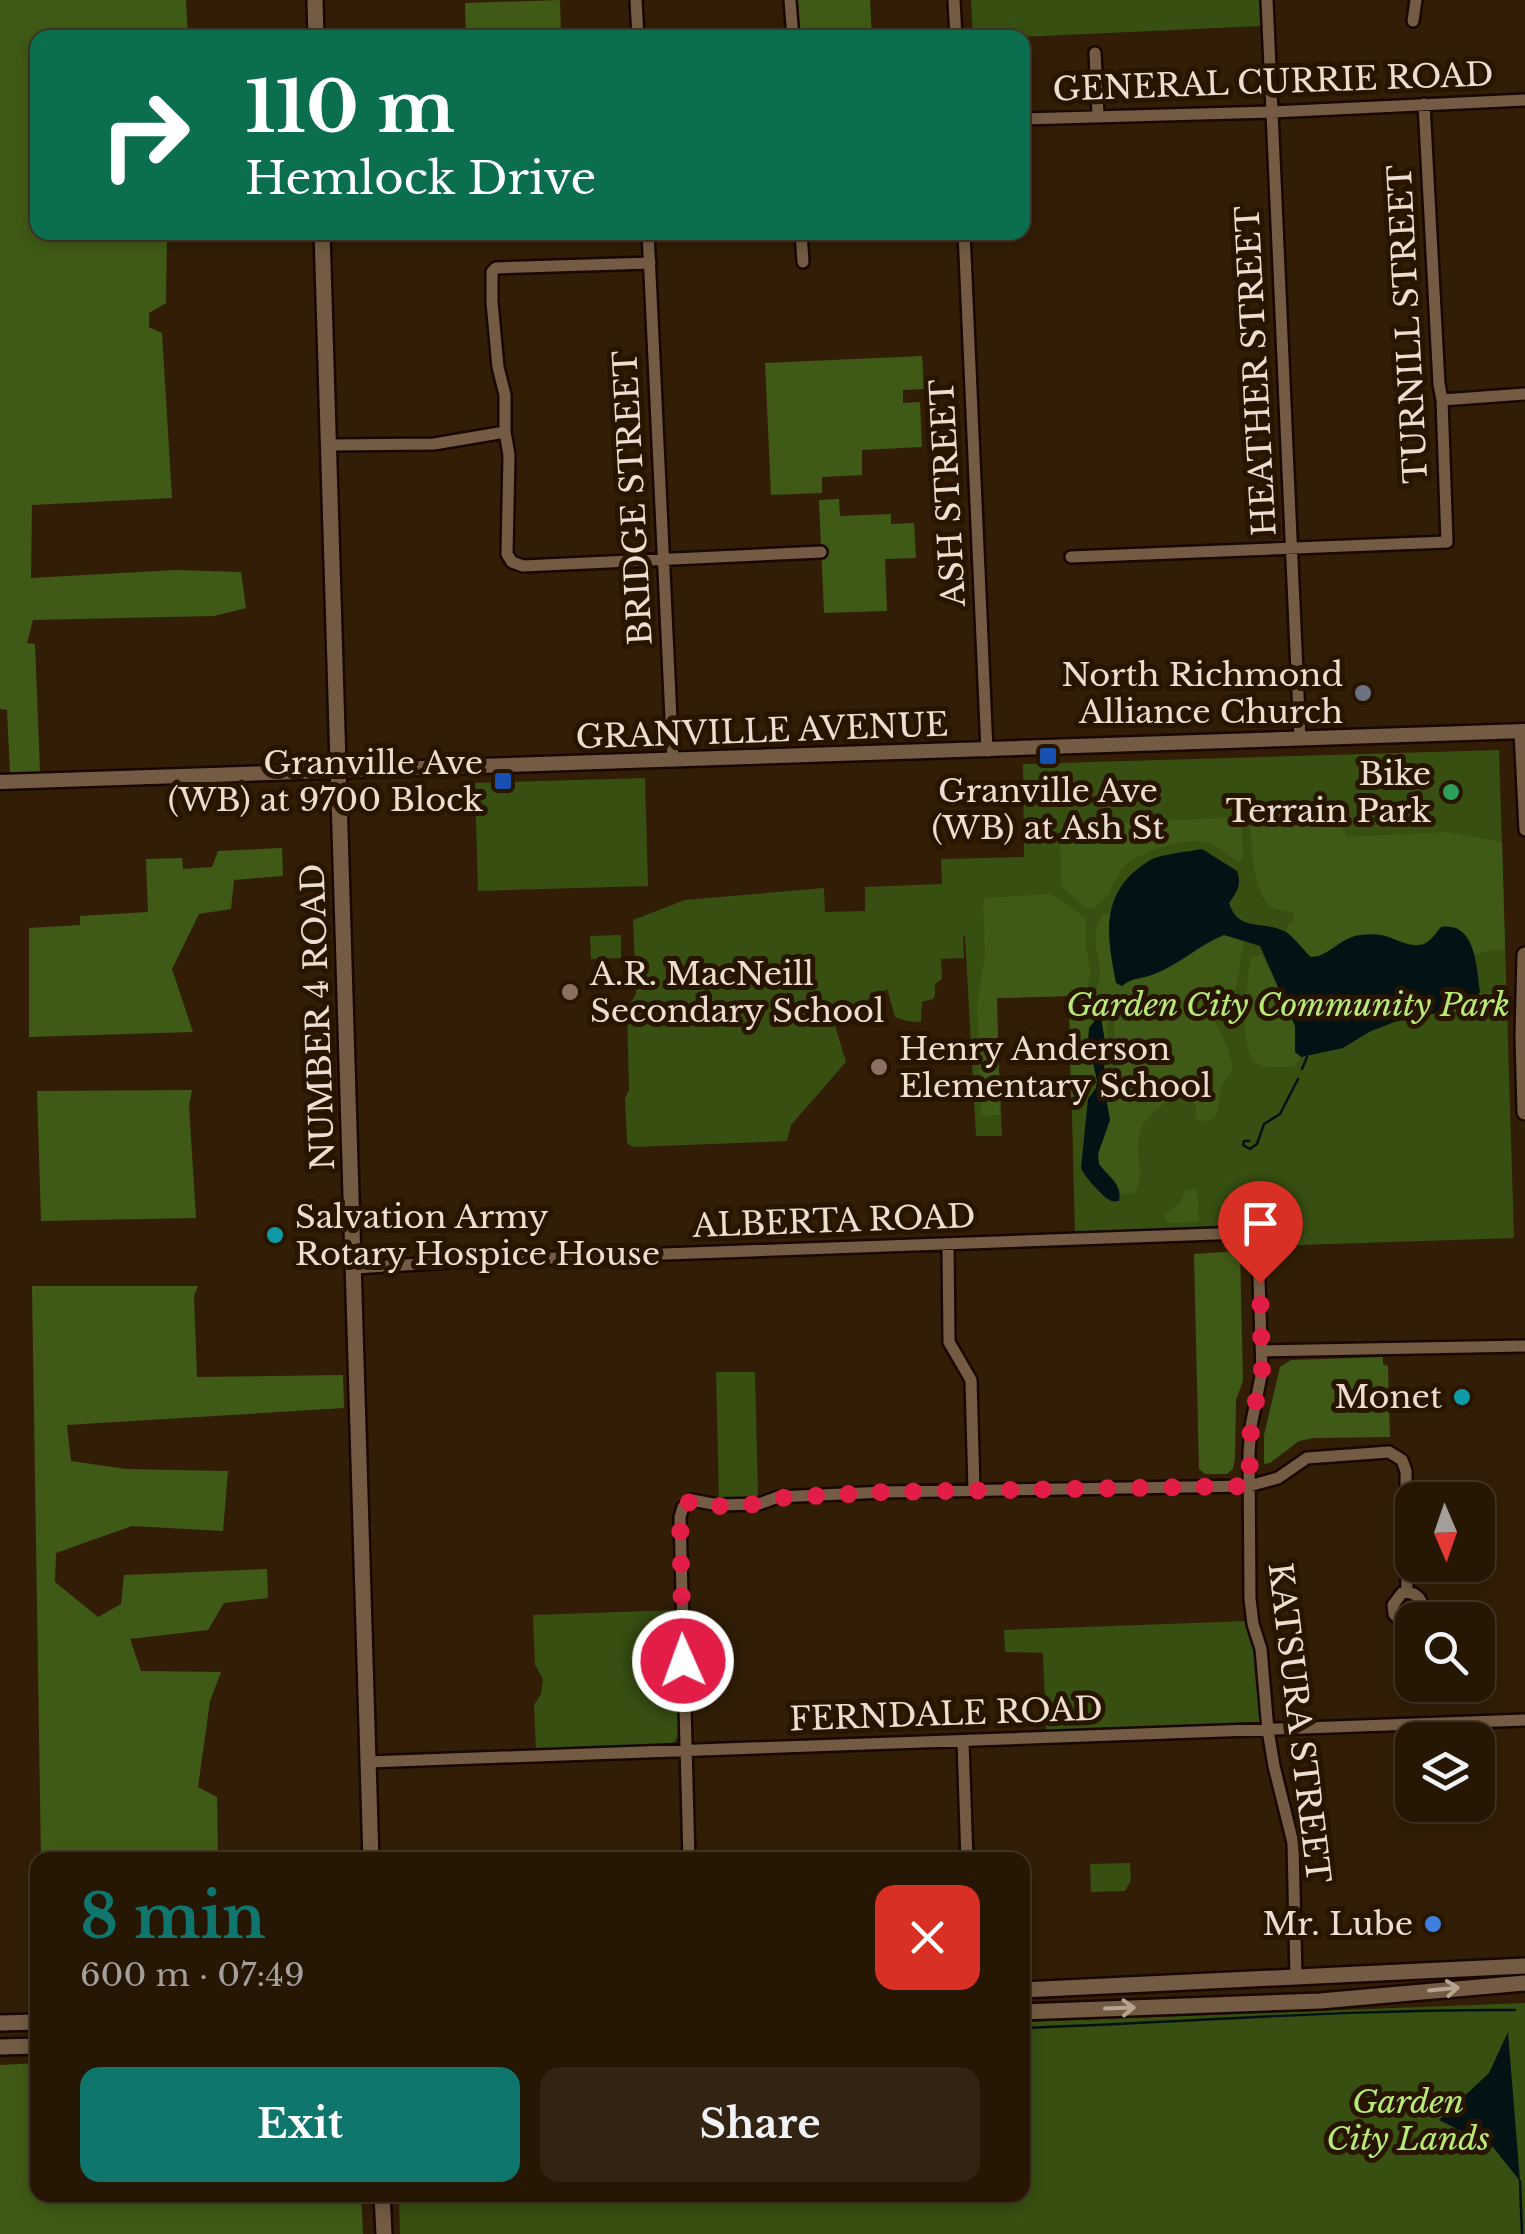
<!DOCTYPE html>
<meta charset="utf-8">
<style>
body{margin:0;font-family:"Libre Baskerville",serif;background:#322313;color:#f1f3f6;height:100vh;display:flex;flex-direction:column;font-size:38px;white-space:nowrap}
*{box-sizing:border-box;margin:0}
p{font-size:32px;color:#a49f9a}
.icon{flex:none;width:55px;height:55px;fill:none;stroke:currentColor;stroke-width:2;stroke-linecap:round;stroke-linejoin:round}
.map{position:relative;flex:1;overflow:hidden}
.panel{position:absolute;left:30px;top:1852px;width:1000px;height:350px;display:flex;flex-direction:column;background:#261604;border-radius:20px;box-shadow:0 5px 15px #0003,0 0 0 2px #423526}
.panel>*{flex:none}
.hud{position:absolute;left:30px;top:30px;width:1000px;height:210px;border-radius:20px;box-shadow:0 5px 15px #0003,0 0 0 2px #423526;background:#0b6e4f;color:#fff;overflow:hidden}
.needle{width:65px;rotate:178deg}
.tools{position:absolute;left:1395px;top:1482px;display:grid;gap:20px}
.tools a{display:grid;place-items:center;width:100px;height:100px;border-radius:20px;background:#261604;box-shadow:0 5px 15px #0003,0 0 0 2px #423526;font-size:50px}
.pin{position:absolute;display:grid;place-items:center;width:85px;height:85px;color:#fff;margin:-102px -42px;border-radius:50% 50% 50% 0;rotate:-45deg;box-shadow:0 0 10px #0007}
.pin .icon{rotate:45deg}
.me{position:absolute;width:110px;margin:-55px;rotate:358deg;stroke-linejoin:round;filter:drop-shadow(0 0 8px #0008)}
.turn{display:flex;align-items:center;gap:35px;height:210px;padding:0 50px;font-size:45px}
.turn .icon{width:130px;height:130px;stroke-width:2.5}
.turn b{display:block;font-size:70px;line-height:85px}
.round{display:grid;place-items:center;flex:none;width:105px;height:105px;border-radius:20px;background:#322313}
.head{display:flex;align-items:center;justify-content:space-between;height:170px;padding:0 50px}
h1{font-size:60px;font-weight:700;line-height:75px;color:#0f766e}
.primary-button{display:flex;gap:20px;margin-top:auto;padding:20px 50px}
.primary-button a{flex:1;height:115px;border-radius:20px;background:#0f766e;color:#fff;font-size:40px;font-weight:700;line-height:115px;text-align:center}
.primary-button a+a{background:#322313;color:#f1f3f6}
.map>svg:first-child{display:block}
</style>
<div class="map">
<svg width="1525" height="2234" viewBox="0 0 1525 2234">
<rect width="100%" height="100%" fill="#321e06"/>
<path fill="#374f11" d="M 971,0 L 1260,0 L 1261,26 L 1020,37 L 973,37 Z
M 1499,750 L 1514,1238 L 1267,1246 L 1258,1231 L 1250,1227 L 1075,1233 L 1069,996 L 996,998 L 1002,1136 L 976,1136 L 965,936 L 963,937 L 964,958 L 941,959 L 942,979 L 935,984 L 935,996 L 933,999 L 922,1002 L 921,1022 L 907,1021 L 895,1017 L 887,989 L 878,995 L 832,1015 L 846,1062 L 791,1125 L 787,1141 L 633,1147 L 627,1143 L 625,1098 L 629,1090 L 627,1008 L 636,994 L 633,920 L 685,900 L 824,888 L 825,912 L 865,911 L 865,887 L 942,884 L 941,859 L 1024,857 L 1023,764 Z
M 645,778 L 648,886 L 478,891 L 475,783 Z
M 621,935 L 621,958 L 591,959 L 590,936 Z
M 716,1372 L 755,1372 L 758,1499 L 719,1500 Z
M 677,1610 L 678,1735 L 675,1742 L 667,1745 L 536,1750 L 534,1705 L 541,1694 L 543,1679 L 535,1665 L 533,1615 Z
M 1249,1621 L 1264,1716 L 1261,1722 L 1255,1725 L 1046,1730 L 1043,1653 L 1005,1652 L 1004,1630 Z
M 1130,1863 L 1131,1880 L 1125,1891 L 1091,1892 L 1090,1864 Z
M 1525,2003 L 1525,2234 L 400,2234 L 399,2195 L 1022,2195 L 1023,2022 Z"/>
<path fill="#3f5a16" d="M 0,0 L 186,0 L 188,37 L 38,38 L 38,232 L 167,233 L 166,303 L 149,313 L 149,327 L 162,333 L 172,498 L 32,505 L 31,578 L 175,570 L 241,572 L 246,608 L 214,616 L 33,620 L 27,643 L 35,644 L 40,772 L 10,772 L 7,710 L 0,709 Z
M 560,0 L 561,37 L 466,37 L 465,3 Z
M 798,0 L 870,0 L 872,37 L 800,37 Z
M 922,356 L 924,389 L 903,390 L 903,403 L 920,402 L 922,447 L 862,450 L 862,475 L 822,477 L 822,493 L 771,495 L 765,363 Z
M 839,499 L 840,516 L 891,514 L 891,524 L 914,523 L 916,558 L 885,559 L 887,611 L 824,613 L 819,500 Z
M 1241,817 L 1243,857 L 1239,862 C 1228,856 1217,844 1204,842 C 1184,838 1134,853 1122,869 C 1110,885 1109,906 1087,909 L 1061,886 L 1060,826 Z
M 1335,818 L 1347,837 L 1447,832 L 1502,842 L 1505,949 L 1491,950 L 1475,955 L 1468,938 L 1441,927 C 1423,948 1418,948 1393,939 C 1388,937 1383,934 1378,935 C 1356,937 1331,957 1310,957 L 1286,932 L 1288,925 L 1294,920 L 1294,913 C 1287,911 1276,911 1270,906 C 1254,894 1252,848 1250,828 L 1258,820 Z
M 282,848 L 283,876 L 234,880 L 231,909 L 199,914 L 172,969 L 193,1032 L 29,1037 L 29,928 L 80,925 L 80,916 L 148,912 L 146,859 L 182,858 L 183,869 L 212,867 L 218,851 Z
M 1049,894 L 1059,898 L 1086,919 L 1086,947 L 1091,971 L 1086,995 L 1094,1007 L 1106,1014 L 1109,1064 L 1106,1077 L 1091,1081 L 1078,1098 L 1071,1099 L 1069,996 L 997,998 L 1000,1115 L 981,1116 L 977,1006 L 985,955 L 983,903 L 985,898 Z
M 1110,913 L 1109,933 L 1130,979 C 1163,975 1190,954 1218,936 L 1224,934 L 1244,941 L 1236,988 L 1215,1021 L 1227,1046 L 1233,1066 C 1230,1075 1224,1080 1221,1089 C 1217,1104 1222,1130 1195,1118 L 1196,1105 C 1189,1098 1185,1095 1175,1098 C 1167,1100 1161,1106 1155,1111 C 1121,1140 1151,1169 1134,1193 L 1121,1194 L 1118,1185 L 1099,1165 L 1098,1154 L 1110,1120 L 1104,1091 L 1113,1085 L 1117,1078 L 1113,1012 L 1095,994 C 1096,986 1101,979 1100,970 C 1098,948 1089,936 1103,914 Z
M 1261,954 L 1279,987 L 1295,1026 L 1295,1052 L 1301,1057 L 1294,1067 L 1266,1067 L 1253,1062 C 1238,1032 1247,990 1250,958 Z
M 192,1090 L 189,1106 L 196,1218 L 41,1221 L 37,1091 Z
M 1197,1189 L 1199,1222 L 1167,1223 L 1164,1214 L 1180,1203 L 1186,1190 Z
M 1240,1251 L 1243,1381 L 1236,1400 L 1235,1457 L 1233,1469 L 1227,1474 L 1205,1474 L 1199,1469 L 1194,1254 Z
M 32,1286 L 198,1286 L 194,1296 L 197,1377 L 343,1375 L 344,1408 L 67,1425 L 71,1461 L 126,1469 L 228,1471 L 223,1531 L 132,1526 L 56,1553 L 55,1582 L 98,1617 L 121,1604 L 124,1575 L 267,1569 L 268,1598 L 224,1603 L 208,1630 L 130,1639 L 141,1671 L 221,1672 L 210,1701 L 198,1787 L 217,1797 L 218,1860 L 41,1860 Z
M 1383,1357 L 1383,1364 L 1388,1366 L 1390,1437 L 1313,1438 L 1299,1441 L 1270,1463 L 1264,1464 L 1264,1435 L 1280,1367 L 1291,1360 Z
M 37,2063 L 38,2195 L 361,2195 L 363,2234 L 0,2234 L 0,2065 Z"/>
<path fill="#021215" d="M 1202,849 L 1237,871 C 1242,885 1237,892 1229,903 C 1238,933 1266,920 1286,932 C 1295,938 1303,950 1311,957 C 1329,957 1340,937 1361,935 C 1369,934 1377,934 1385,936 C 1397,939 1411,949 1424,944 C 1431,941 1436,933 1441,927 C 1476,922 1476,966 1480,992 L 1465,1007 L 1394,1022 L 1369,1032 L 1343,1048 L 1301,1057 L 1295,1052 L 1295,1026 L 1260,946 L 1224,935 C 1198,945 1178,966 1152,975 C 1140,979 1131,978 1122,986 L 1116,983 C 1108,942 1100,901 1135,871 C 1142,866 1148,860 1155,858 C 1170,853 1187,852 1202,849 Z
M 1098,1016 L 1101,1017 L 1105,1041 L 1104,1086 L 1110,1120 L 1098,1154 L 1099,1164 C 1108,1176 1123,1185 1119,1201 C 1117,1201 1114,1202 1112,1201 C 1104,1199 1084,1176 1081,1168 L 1088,1099 L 1096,1088 L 1097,1081 L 1093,1063 L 1083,1056 L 1082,1045 L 1088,1041 L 1089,1028 Z
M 1508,2032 L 1520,2181 L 1493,2147 L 1439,2120 L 1489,2073 Z"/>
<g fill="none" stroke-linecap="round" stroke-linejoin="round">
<path stroke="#021215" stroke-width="2.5" d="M 1302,1069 L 1307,1057
M 1249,1141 L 1244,1141 L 1243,1145 L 1250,1149 L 1257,1144 L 1264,1124 L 1280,1114 L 1298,1079
M 1022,2028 C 1187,2022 1351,2009 1515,2010
M 1520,2181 L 1522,2234"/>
<g stroke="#190700" stroke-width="16">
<path id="minor" d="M 636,0 L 638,38
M 790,0 L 793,38
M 954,0 L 956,38
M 1267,0 L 1300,739
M 1413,21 L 1416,0
M 1095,53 L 1098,115
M 1022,119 L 1272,112 L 1525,100
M 648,232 L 673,761
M 801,232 L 803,262
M 964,232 L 987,751
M 650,263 L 496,268 L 492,272 L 492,302 L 498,367 L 505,395 L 505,432 L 509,455 L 507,554 L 512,562 L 523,566 L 821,552
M 1442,400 L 1525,394
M 329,445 L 434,444 L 505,432
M 1071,557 L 1447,542 L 1442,400 L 1439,384 L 1424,104
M 1520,731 L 1525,830
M 948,1244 L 949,1342 L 971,1380 L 974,1490
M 354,1268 L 471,1261 L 1243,1233 L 1255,1238 L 1258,1249 L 1262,1371 L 1251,1426 L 1249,1453 L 1250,1599 L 1253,1624 L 1261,1649 L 1268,1730 L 1274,1766 L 1293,1843 L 1296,1978
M 1262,1351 L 1525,1346
M 1412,1621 L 1401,1621 L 1394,1614 L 1393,1605 L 1402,1593 C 1413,1591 1421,1596 1423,1608 L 1416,1620
M 963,1742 L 967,1860
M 368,1762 L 1525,1720
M 689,1860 L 680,1517 L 683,1507 L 692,1500 L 718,1505 L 759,1504 L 778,1497 L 884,1492 L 1249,1486 L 1278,1478 L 1307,1458 L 1389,1452 L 1402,1460 L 1406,1471 L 1407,1592"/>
</g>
<g stroke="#190700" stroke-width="19">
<path id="tertiary" d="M 0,782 L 1525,731"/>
</g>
<g stroke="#190700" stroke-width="20">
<path id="secondary" d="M 315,0 L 316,38
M 322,232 L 371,1860
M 1525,955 L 1523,1036 L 1525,1112
M 1022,1990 L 1525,1966
M 1022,2012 L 1320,2001 L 1525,1983
M 0,2023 L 38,2022
M 0,2047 L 38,2046
M 382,2195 L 384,2234"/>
</g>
<use href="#minor" stroke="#735c43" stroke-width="11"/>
<use href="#tertiary" stroke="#735c43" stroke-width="14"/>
<use href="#secondary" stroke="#735c43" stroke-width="15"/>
</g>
<defs><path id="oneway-shaft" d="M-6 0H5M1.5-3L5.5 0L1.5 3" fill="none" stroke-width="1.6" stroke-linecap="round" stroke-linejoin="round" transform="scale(2.5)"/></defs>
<g stroke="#b6a491">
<use href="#oneway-shaft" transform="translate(1444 1989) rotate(-6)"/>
<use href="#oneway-shaft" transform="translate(1120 2008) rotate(-2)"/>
</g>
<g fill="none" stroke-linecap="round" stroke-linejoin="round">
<path stroke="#e11d48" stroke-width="18" stroke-dasharray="0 32.4" d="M 683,1661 L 680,1517 L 683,1507 L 692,1500 L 718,1506 L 759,1504 L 778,1498 L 884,1492 L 1249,1486 L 1251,1426 L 1262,1371 L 1260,1283"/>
</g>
<circle fill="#6b7280" stroke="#281500" stroke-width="4" cx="1363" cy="693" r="10"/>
<g fill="#1a4fb4" stroke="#281500" stroke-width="4">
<rect x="1038" y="746" width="20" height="20" rx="5"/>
<rect x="493" y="771" width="20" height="20" rx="5"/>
</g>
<circle fill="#2e9e5b" stroke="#281500" stroke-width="4" cx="1451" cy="792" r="10"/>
<g fill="#8d6e63" stroke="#281500" stroke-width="4">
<circle cx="570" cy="992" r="10"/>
<circle cx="879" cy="1067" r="10"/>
</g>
<g fill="#0f9aa8" stroke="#281500" stroke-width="4">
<circle cx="275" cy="1235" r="10"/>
<circle cx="1462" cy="1397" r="10"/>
</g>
<circle fill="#3f7fe0" stroke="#281500" stroke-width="4" cx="1433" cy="1924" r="10"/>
<g text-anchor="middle" stroke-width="10" stroke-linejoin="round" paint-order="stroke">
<g font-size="32" fill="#ecded0" stroke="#281500">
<text transform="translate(1273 82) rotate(-2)" y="11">GENERAL CURRIE ROAD</text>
<text transform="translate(1408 324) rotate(-93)" y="11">TURNILL STREET</text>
<text transform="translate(1256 371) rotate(-93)" y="11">HEATHER STREET</text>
<text transform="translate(948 493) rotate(-93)" y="11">ASH STREET</text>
<text transform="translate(633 498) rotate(-93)" y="11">BRIDGE STREET</text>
<text transform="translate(762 731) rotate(-2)" y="11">GRANVILLE AVENUE</text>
<text transform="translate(318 1017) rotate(-92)" y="11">NUMBER 4 ROAD</text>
<text transform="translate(834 1221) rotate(-2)" y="11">ALBERTA ROAD</text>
<text transform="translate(946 1714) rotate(-2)" y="11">FERNDALE ROAD</text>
<text transform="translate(1299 1723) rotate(83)" y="11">KATSURA STREET</text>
</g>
<g font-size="32" fill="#ecded0" stroke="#281500" text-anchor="end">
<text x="1343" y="686">North Richmond<tspan x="1343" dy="37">Alliance Church</tspan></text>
<text x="483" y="774">Granville Ave<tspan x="483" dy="37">(WB) at 9700 Block</tspan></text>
<text x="1431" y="785">Bike<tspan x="1431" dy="37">Terrain Park</tspan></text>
<text x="1048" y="802" text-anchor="middle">Granville Ave<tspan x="1048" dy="37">(WB) at Ash St</tspan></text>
<text x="590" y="985" text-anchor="start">A.R. MacNeill<tspan x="590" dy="37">Secondary School</tspan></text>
<text x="899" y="1060" text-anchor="start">Henry Anderson<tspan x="899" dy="37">Elementary School</tspan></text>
<text x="295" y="1228" text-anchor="start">Salvation Army<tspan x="295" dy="37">Rotary Hospice House</tspan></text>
<text x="1442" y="1408">Monet</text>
<text x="1413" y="1935">Mr. Lube</text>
</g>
<g font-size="32" font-style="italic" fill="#b8ea77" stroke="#281500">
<text x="1288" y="1016">Garden City Community Park</text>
<text x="1408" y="2113">Garden<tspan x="1408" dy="37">City Lands</tspan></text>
</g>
</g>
</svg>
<div class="tools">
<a><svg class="needle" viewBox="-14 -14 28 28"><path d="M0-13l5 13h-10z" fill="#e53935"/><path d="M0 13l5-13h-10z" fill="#a49f9a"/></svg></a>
<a><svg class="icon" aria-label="search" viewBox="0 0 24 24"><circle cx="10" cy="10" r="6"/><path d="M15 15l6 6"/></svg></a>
<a><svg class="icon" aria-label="layers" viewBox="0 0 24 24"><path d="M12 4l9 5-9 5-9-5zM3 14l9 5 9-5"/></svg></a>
</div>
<div class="pin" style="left:1260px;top:1283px;background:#d93025"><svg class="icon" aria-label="arrive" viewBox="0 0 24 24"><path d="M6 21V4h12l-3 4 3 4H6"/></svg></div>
<svg class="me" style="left:683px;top:1661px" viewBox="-20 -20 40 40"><circle r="17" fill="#e11d48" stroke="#fff" stroke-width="3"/><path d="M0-11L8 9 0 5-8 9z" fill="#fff"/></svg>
<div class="hud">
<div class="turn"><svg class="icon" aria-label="right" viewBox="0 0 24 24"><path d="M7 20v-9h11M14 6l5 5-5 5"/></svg><div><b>110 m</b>Hemlock Drive</div></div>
</div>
<section class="panel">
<div class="head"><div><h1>8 min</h1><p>600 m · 07:49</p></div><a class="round" style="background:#d93025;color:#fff"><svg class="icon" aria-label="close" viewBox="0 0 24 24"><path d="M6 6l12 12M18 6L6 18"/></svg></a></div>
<div class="primary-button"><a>Exit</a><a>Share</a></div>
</section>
</div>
